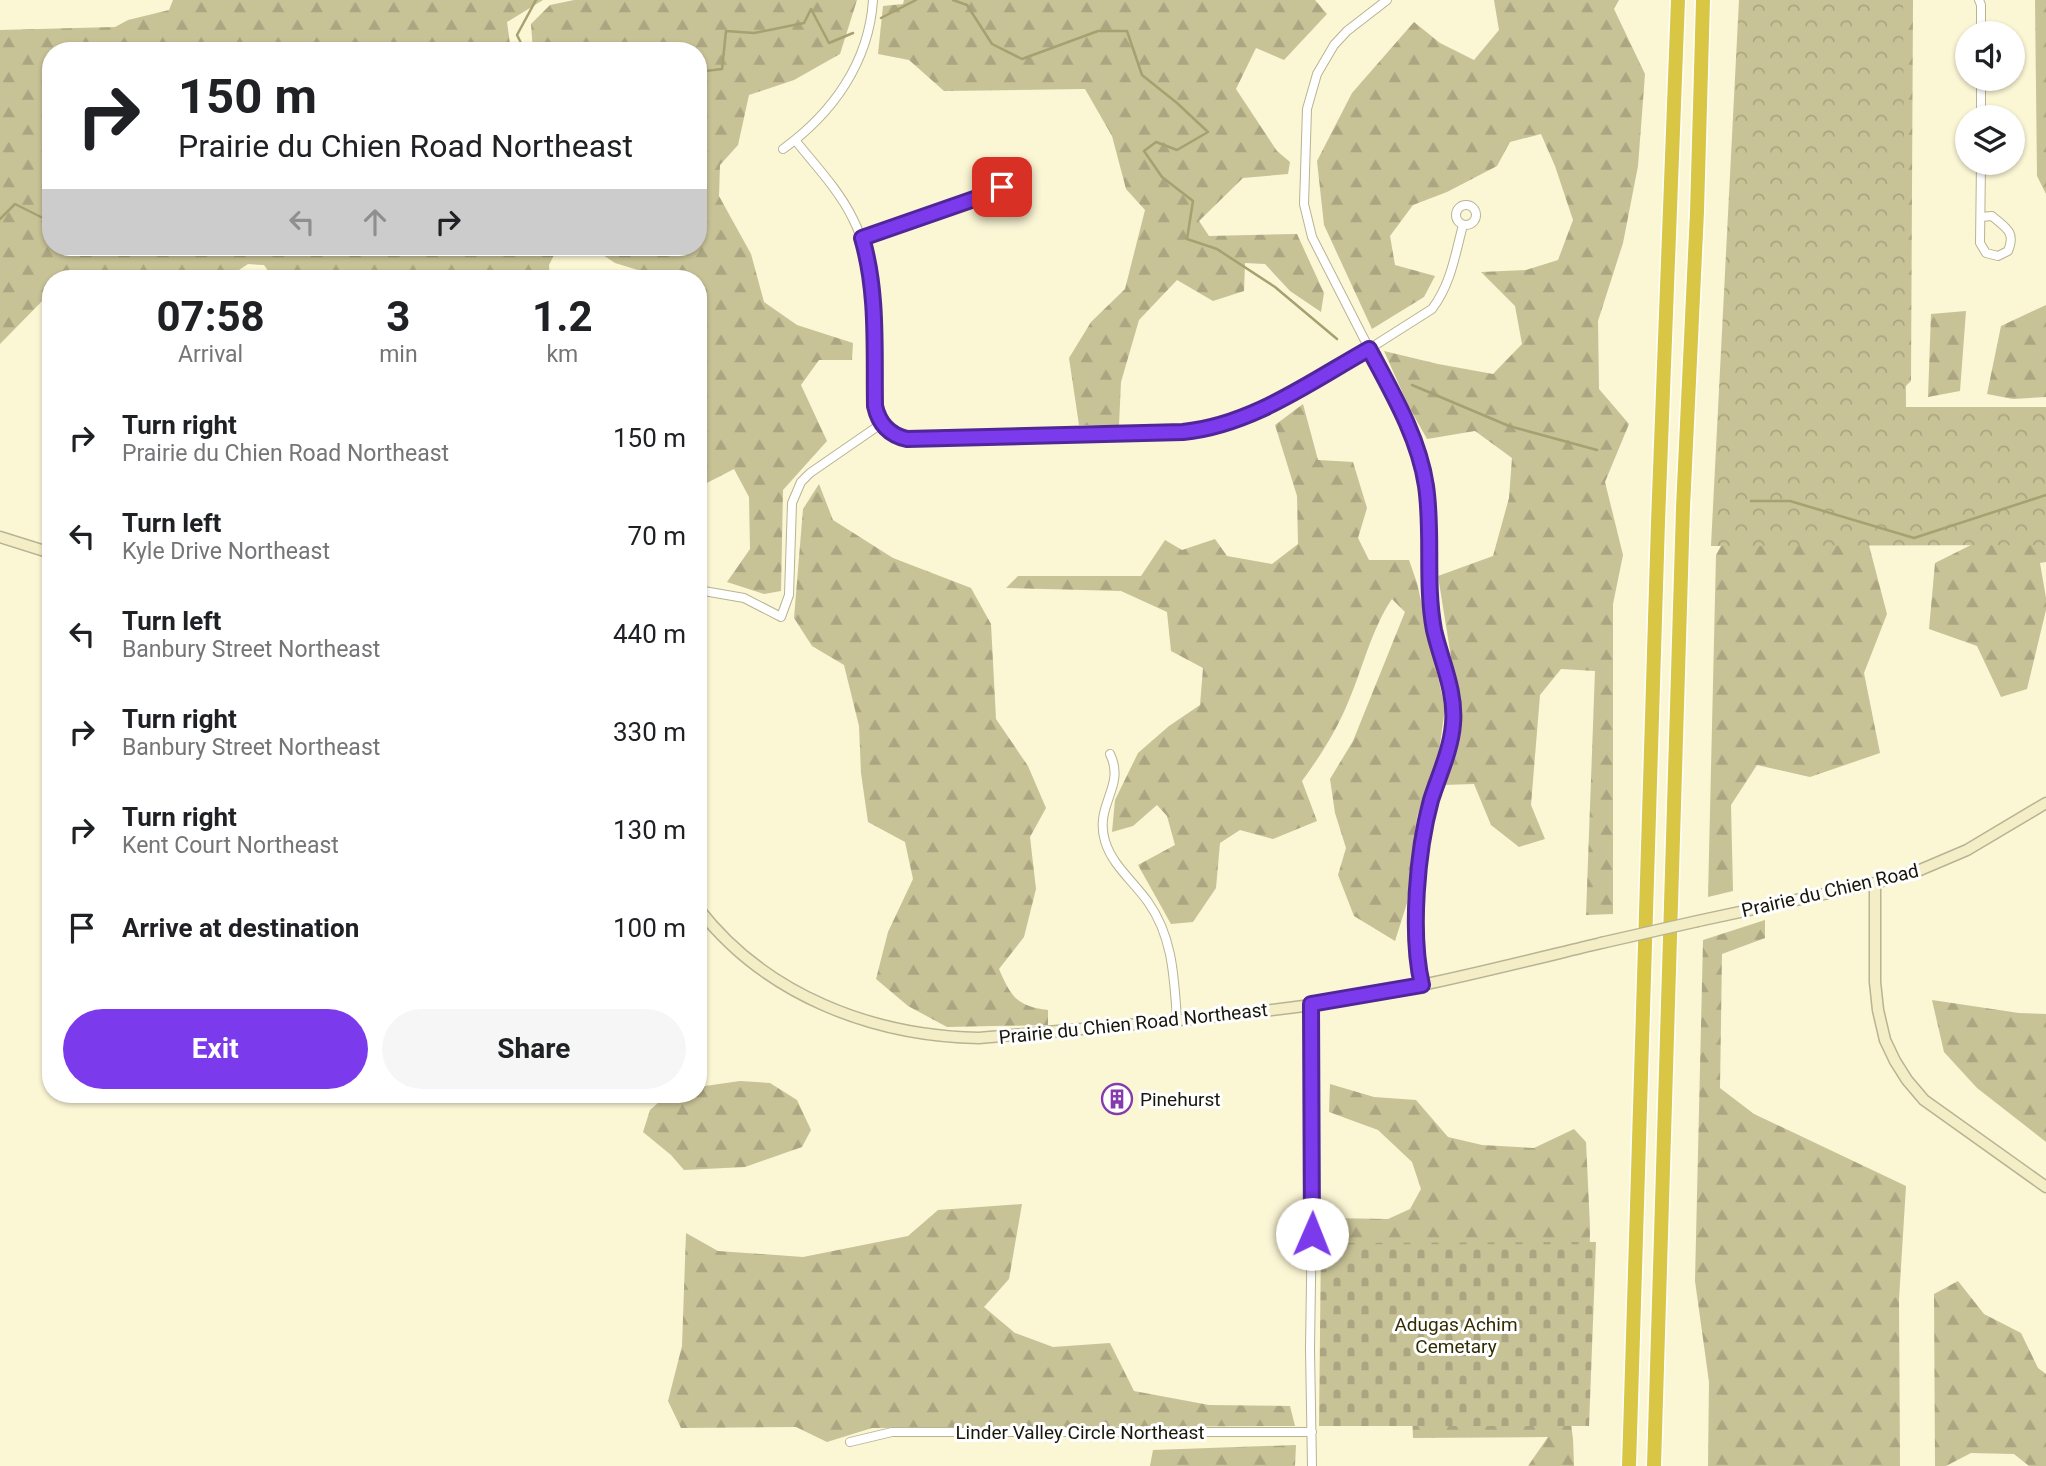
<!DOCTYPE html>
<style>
body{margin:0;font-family:Roboto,sans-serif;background:#f6f6f6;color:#202124;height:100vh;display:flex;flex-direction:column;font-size:26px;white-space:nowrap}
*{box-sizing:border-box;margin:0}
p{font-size:23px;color:#757577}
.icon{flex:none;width:38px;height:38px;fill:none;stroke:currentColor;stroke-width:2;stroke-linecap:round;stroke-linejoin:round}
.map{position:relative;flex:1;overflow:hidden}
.sheet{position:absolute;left:42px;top:270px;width:665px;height:833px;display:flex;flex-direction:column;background:#fff;border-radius:28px;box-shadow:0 2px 5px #0004}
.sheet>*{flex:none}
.hud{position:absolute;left:42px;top:42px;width:665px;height:214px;border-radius:28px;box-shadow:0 2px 5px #0004;background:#fff;color:#202124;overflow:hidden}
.controls{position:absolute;left:1955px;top:21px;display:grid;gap:14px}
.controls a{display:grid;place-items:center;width:70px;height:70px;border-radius:50%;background:#fff;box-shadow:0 2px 5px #0004;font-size:35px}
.pin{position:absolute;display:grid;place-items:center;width:60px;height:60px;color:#fff;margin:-30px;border-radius:14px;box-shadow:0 4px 10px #0006}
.me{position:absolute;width:77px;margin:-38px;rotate:1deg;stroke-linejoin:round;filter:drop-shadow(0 0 5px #0008)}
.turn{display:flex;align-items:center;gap:24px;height:147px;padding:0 21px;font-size:32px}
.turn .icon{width:91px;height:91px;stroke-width:2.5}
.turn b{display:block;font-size:49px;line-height:60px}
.lanes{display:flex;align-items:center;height:66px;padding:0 21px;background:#0003;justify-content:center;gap:35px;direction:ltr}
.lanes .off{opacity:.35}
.eta{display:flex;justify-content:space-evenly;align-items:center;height:119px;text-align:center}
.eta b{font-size:42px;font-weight:700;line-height:49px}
.cta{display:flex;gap:14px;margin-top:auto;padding:14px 21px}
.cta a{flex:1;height:80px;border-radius:42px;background:#7c3aed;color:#fff;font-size:28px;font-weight:700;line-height:80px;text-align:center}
.cta a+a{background:#f6f6f6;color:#202124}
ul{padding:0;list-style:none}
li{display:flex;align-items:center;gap:21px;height:98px;padding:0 21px}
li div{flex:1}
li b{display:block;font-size:26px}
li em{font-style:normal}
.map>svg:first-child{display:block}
</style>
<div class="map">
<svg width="2046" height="1466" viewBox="0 0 2046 1466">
<defs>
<pattern id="forest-firs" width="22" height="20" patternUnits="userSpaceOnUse" patternTransform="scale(1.75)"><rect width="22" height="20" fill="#c8c297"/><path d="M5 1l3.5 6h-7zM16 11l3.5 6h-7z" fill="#aba681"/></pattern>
<pattern id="cemetery-stones" width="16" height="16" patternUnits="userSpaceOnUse" patternTransform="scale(1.75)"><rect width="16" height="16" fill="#c8c297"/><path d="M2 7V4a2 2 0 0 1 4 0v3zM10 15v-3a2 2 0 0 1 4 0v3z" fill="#aba681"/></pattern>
<pattern id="park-crowns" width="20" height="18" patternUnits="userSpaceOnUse" patternTransform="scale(1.75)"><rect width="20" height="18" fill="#c8c297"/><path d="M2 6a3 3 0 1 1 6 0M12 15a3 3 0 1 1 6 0" fill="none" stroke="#aba681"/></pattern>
</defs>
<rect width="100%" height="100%" fill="#fbf6d4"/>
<path fill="url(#forest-firs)" d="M 173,0 L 543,0 L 507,22 L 511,51 L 51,51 L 51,247 L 558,247 L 549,265 L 550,278 L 469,278 L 426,273 L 410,278 L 273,278 L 264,265 L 248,264 L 227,278 L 51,278 L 51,292 L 0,344 L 0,30 L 115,27 L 128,20 L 169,10 Z
M 574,0 L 857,0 L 840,54 L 794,80 L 749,95 L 738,145 L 720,165 L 719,196 L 751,254 L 764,302 L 797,325 L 853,343 L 852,360 L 819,360 L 801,385 L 827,441 L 783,490 L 781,591 L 764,594 L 727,582 L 750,549 L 749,497 L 734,469 L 703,485 L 704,363 L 698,336 L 698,278 L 664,278 L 615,263 L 591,247 L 698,247 L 698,51 L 533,51 L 531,24 L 550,5 Z
M 904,0 L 1315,0 L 1327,14 L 1284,60 L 1256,48 L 1236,89 L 1277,151 L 1290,162 L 1288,174 L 1243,178 L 1199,221 L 1209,236 L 1297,234 L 1324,293 L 1321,312 L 1290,291 L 1265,264 L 1245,263 L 1244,291 L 1213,301 L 1177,280 L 1139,320 L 1121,382 L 1119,425 L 1079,425 L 1069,358 L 1091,322 L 1125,289 L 1145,210 L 1126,189 L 1112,136 L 1085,89 L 944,91 L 909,60 L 878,54 L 883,6 L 903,4 Z
M 1494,0 L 1619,0 L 1614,9 L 1645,74 L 1638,166 L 1623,243 L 1598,321 L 1599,389 L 1629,424 L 1605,482 L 1623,555 L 1613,604 L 1613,914 L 1586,915 L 1595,671 L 1561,669 L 1540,695 L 1531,805 L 1545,839 L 1519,847 L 1491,825 L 1474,784 L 1443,785 L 1461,719 L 1438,576 L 1493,556 L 1509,498 L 1512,458 L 1475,431 L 1427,439 L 1408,405 L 1384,351 L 1438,364 L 1493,374 L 1522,344 L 1515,306 L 1481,272 L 1526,270 L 1558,260 L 1573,220 L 1555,166 L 1541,134 L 1510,142 L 1497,166 L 1447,192 L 1413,205 L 1390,236 L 1395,265 L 1435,276 L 1424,297 L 1372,329 L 1324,225 L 1317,161 L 1352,93 L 1414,22 L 1440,43 L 1474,60 L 1499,30 Z
M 1773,0 L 1913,0 L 1911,381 L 1865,425 L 1866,534 L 1887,614 L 1864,673 L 1880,753 L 1810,777 L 1757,765 L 1731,805 L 1733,891 L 1708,897 L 1716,555 L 1732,526 Z
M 2035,0 L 2046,0 L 2046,194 L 2037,176 Z
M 2046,305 L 2046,397 L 2013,399 L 1987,394 L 2001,326 Z
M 1966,311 L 1960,391 L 1928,397 L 1931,314 Z
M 1303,404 L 1318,460 L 1353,462 L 1367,508 L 1358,538 L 1369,560 L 1409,560 L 1417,583 L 1445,708 L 1439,752 L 1417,817 L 1407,903 L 1395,941 L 1354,916 L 1338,875 L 1346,848 L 1335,813 L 1330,779 L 1353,741 L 1405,612 L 1392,599 C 1372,628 1363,667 1349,700 C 1337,730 1321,755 1302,781 L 1317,821 L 1273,839 L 1240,830 L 1220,843 L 1216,888 L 1193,922 L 1171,924 L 1138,865 L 1175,845 L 1167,816 L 1157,805 L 1133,826 L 1112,832 L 1115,800 L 1138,753 L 1169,726 L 1200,705 L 1203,668 L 1171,651 L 1167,612 L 1121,591 L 1006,588 L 1018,576 L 1141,576 L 1165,540 L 1182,550 L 1215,539 L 1227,556 L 1272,564 L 1298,544 L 1297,496 L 1275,425 Z
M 819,484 L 833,520 L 893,558 L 971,588 L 991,624 L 996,719 L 1028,766 L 1046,808 L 1030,837 L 1036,889 L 1024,937 L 999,969 C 1011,997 1017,1006 1048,1010 L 1048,1025 L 947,1027 L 908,1006 L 876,979 L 888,932 L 913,879 L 905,842 L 868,822 L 861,773 L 859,726 L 844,665 L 812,646 L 794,618 L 803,509 Z
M 2046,513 L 2046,562 L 2040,563 L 2046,598 L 2046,610 L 2027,689 L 2001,697 L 1977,646 L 1929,629 L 1935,563 L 2009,526 Z
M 1765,920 L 1765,938 L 1722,954 L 1720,1088 L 1754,1114 L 1906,1186 L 1899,1299 L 1900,1466 L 1708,1466 L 1709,1382 L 1695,1281 L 1703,940 Z
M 1932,1000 L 2019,1013 L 2046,1014 L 2046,1142 L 1977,1088 L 1944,1052 Z
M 740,1081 L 770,1083 L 797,1100 L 811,1130 L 802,1147 L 745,1167 L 684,1170 L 671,1155 L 643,1132 L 650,1110 L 668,1094 L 698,1094 L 698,1087 Z
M 1330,1084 L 1374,1097 L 1416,1100 L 1448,1137 L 1482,1145 L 1534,1148 L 1574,1129 L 1586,1142 L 1590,1227 L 1589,1307 L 1564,1372 L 1573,1439 L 1574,1466 L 1528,1466 L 1548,1437 L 1413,1438 L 1411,1387 L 1328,1252 L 1328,1218 L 1388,1219 L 1410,1209 L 1421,1189 L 1412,1162 L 1378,1130 L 1329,1112 Z
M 1022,1204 L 1009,1279 L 984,1307 L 1015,1333 L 1053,1347 L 1110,1343 L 1134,1391 L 1209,1405 L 1290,1406 L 1295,1426 L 872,1428 L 827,1442 L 796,1427 L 681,1428 L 668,1401 L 682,1346 L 686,1233 L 718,1251 L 803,1257 L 908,1236 L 938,1210 Z
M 1958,1281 L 1984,1314 L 2021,1333 L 2038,1368 L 2046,1374 L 2046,1466 L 2029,1466 L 2014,1454 L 1971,1453 L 1946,1466 L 1935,1466 L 1934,1294 Z
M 1296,1445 L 1295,1466 L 1150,1466 L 1153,1450 Z"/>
<path fill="url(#cemetery-stones)" d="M 1596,1242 L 1589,1426 L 1319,1426 L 1321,1243 Z"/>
<path fill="url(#park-crowns)" d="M 1739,0 L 1903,0 L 1906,407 L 2046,407 L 2046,545 L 1711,546 Z"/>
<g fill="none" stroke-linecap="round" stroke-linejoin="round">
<path stroke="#a7a070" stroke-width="2.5" d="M 953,0 L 967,5 L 992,44 L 1022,59 L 1098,31 L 1127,31 L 1142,75 L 1177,103 L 1208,132 L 1177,150 L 1156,142 L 1144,151 L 1162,177 L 1193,201 L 1187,239 L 1217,249 L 1275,287 L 1337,339
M 881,18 L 916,0
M 525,51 L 517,35 L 536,0
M 698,72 L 722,69 L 726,31 L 754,33 L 804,23 L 811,9 L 829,43 L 853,33
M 0,219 L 15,204 L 51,222
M 1412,385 L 1509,426 L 1597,450
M 1751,501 L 1790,501 L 1914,538 L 2046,495"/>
<g stroke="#b8b393" stroke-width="10">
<path id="street" d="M 1387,0 L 1347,31 L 1334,45 L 1317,74 L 1307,109 L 1304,204 L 1312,237 L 1380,370 L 1415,444 L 1426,487 L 1430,598 L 1434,630 L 1452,694 L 1454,710 L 1451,739 L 1431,802 L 1420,859 L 1416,951 L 1422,985
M 1979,0 L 1981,5 L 1981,33
M 1981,117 L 1981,79
M 795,140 C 815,165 839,190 853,219 C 881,274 874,346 875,406 C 879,424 889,435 907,439 L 1183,432 C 1209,429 1232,423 1256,412 L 1369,349 L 1432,309 C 1451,284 1455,255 1463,225
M 783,149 C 833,113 869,62 873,0
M1456 215a10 10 0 1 1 20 0a10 10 0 1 1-20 0Z
M 1981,217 L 1992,216 C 2006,228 2016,232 2008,251 L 1998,256 L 1986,253 L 1980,243 L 1981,163
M 862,238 L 997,191 L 1002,187 L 1011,172
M 698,590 L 744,598 L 781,617 L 789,595 L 792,503 L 801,482 L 810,473 L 881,424
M 1110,754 C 1126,787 1094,804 1105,841 C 1112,865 1134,882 1148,902 C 1173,937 1174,978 1177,1019
M 1311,1004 L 1312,1212 L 1310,1349 L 1312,1466
M 850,1442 L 892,1432 L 1312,1432"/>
</g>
<g stroke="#b8b393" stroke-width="13">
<path id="secondary" d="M 0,537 L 51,553
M 1875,883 L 1875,982 L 1878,1010 L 1885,1040 L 1895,1061 L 1907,1080 L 1924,1100 L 2046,1187
M 698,908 C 765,995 872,1036 979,1038 C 1090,1028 1201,1020 1311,1005 C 1409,991 1505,966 1601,943
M 1698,921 L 1875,883 L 1920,870 L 1967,850 L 2046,803"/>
</g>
<g stroke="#fff" stroke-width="17">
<path id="highway" d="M 1629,1466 L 1658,522 L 1678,0
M 1654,1466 L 1683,508 L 1697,212 L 1703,0"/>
</g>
<use href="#street" stroke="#fff" stroke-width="8"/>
<use href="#secondary" stroke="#f4eec7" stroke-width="10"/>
<use href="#highway" stroke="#d9c644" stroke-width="14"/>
<g stroke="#b8b393" stroke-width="13" stroke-linecap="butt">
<path id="secondary-bridge" d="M 1601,943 L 1698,921"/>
</g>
<use href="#secondary-bridge" stroke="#f4eec7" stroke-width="10"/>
</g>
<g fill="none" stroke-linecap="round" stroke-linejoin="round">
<g stroke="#51269a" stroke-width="18">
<path id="route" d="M 1002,187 L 997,191 L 977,198 L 862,238 C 878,292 874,350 875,406 C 879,424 889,435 907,439 L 1183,432 C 1252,425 1310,382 1369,349 C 1392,392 1419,438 1426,486 C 1433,534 1425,582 1434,630 C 1441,661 1456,691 1453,724 C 1451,750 1439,775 1431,800 C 1417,851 1410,934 1422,985 L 1311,1004 L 1312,1234"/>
</g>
<use href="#route" stroke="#7c3aed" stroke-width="12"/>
</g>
<defs>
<g id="building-ring" transform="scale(1.575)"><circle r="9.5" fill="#fff" stroke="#853bae" stroke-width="1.5"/><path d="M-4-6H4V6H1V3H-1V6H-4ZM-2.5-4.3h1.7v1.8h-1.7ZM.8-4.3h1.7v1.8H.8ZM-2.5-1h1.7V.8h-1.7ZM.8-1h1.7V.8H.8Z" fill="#853bae"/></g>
</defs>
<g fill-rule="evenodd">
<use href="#building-ring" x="1117" y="1099"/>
</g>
<g text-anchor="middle" stroke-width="6" stroke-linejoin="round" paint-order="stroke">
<g font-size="19" fill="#19170b" stroke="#fff">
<text transform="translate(1830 890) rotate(-13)" y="7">Prairie du Chien Road</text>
<text transform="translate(1133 1023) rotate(-6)" y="7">Prairie du Chien Road Northeast</text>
<text x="1080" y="1439">Linder Valley Circle Northeast</text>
</g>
<g font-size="19" fill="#19170b" stroke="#fff" text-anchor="start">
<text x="1140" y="1106">Pinehurst</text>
</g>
<g font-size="19" fill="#312c02" stroke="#fff">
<text x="1456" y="1331">Adugas Achim<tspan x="1456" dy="22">Cemetary</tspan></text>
</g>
</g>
</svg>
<div class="controls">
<a><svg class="icon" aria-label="sound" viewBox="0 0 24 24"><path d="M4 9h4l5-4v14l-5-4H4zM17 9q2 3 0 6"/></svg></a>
<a><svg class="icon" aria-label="layers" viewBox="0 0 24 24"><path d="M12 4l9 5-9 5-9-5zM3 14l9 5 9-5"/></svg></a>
</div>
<div class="pin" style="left:1002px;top:187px;background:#d93025"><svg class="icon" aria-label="arrive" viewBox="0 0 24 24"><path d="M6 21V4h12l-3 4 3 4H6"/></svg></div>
<svg class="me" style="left:1312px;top:1234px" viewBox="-20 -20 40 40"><circle r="19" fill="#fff"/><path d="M0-13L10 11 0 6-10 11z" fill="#7c3aed"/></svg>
<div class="hud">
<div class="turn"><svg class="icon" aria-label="right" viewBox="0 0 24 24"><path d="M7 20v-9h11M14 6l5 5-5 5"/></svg><div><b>150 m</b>Prairie du Chien Road Northeast</div></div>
<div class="lanes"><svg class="icon off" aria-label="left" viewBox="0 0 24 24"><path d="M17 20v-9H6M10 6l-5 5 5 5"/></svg><svg class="icon off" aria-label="ahead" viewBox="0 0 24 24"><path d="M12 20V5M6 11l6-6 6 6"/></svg><svg class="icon" aria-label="right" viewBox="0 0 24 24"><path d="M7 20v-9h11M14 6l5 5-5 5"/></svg></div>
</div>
<section class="sheet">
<div class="eta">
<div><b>07:58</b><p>Arrival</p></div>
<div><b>3</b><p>min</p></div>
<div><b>1.2</b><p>km</p></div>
</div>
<ul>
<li><svg class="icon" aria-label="right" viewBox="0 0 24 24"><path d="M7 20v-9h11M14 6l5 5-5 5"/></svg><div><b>Turn right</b><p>Prairie du Chien Road Northeast</p></div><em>150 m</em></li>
<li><svg class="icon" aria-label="left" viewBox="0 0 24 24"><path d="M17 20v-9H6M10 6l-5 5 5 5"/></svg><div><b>Turn left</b><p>Kyle Drive Northeast</p></div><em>70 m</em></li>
<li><svg class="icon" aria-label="left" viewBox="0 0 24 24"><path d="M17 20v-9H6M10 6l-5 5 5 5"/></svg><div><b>Turn left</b><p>Banbury Street Northeast</p></div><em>440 m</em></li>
<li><svg class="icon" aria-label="right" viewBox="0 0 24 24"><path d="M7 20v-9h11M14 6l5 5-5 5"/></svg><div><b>Turn right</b><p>Banbury Street Northeast</p></div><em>330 m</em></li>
<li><svg class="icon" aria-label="right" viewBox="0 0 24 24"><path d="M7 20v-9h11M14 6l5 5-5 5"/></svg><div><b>Turn right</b><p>Kent Court Northeast</p></div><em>130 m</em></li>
<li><svg class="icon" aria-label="arrive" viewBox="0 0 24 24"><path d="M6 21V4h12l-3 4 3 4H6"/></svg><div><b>Arrive at destination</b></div><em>100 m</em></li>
</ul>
<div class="cta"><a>Exit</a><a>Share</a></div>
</section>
</div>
